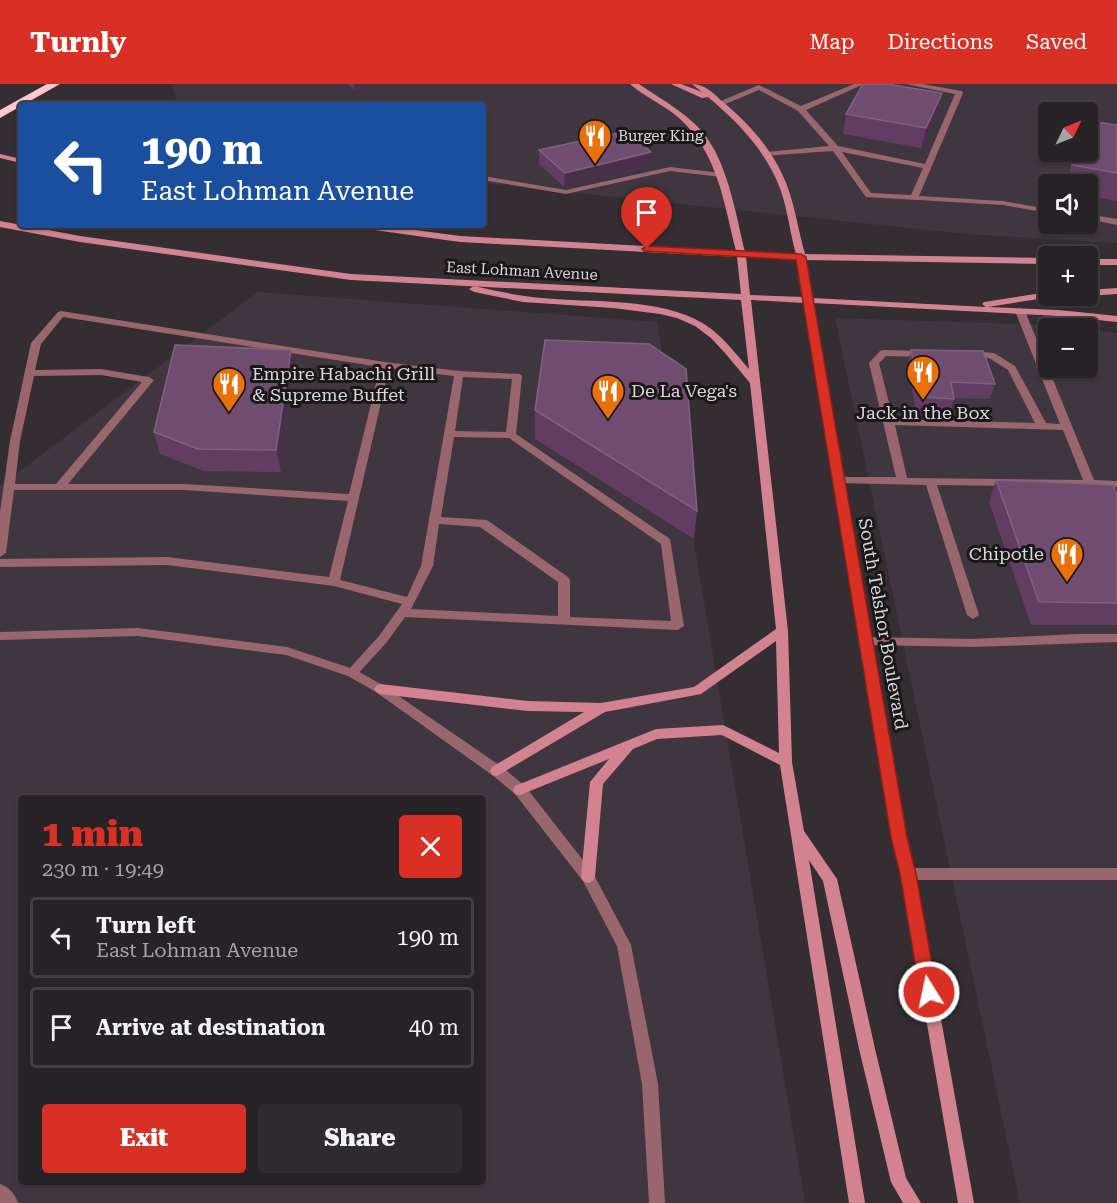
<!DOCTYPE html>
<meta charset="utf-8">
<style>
body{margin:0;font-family:"Roboto Serif",serif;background:#2f2a2e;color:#f1f3f6;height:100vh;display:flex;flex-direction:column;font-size:22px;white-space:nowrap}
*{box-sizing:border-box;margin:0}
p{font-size:20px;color:#a4a4a7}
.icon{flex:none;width:33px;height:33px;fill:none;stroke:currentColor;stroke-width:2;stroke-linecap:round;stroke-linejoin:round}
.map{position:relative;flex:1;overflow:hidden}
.sheet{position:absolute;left:18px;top:711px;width:468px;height:390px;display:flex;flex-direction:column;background:#272226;border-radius:6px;box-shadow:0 2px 4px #0004,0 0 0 2px #433f43}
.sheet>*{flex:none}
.guide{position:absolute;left:18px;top:18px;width:468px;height:126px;border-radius:6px;box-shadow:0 2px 4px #0004,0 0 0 2px #433f43;background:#1a4fa0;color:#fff;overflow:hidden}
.needle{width:39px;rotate:47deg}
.tools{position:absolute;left:1038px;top:18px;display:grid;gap:12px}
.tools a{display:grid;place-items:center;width:60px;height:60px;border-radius:6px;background:#272226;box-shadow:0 2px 4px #0004,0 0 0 2px #433f43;font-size:30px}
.pin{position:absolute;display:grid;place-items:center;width:51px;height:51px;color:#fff;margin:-62px -26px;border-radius:50% 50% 50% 0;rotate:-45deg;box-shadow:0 0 6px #0007}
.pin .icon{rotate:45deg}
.me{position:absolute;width:66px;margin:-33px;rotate:350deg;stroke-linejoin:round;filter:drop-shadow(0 0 4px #0008)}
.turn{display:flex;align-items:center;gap:21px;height:126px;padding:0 24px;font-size:27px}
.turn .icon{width:78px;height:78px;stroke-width:2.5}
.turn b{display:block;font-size:42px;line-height:51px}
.round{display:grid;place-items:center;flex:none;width:63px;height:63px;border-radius:6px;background:#2f2a2e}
.headline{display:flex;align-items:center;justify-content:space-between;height:102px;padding:0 24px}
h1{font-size:36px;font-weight:800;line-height:45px;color:#d93025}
.primary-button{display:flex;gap:12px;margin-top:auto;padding:12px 24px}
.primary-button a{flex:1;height:69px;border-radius:6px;background:#d93025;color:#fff;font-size:24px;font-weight:800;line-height:69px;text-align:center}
.primary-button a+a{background:#2f2a2e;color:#f1f3f6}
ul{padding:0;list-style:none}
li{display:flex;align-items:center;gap:18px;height:81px;margin:0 12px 9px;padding:0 12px;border:3px solid #433f43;border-radius:6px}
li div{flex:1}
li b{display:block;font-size:22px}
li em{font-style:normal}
header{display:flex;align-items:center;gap:36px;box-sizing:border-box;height:84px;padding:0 30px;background:#d93025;color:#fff}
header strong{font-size:28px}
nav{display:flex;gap:33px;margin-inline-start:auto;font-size:21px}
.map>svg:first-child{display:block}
</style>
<header>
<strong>Turnly</strong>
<nav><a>Map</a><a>Directions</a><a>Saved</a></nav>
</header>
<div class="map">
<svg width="1117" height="1119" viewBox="0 0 1117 1119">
<rect width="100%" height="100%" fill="#342e33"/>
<path fill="#40363f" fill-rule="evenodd" d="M 172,0 L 1117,0 L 1117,159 L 966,150 L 483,99 L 483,21 L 177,21 ZM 1048,28 L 1088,28 L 1088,68 L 1048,68 ZM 1048,100 L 1088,100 L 1088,140 L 1048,140 Z
M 258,208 L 657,238 L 805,1119 L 0,1119 L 0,402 ZM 21,714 L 483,714 L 483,1098 L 21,1098 Z
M 835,234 L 1050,241 L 1079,244 L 1048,244 L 1048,284 L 1088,284 L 1088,245 L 1117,249 L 1117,1119 L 1020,1119 Z"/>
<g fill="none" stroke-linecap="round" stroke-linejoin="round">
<path fill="#99666d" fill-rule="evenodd" d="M 854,0 L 864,0 L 806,26 L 838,62 L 925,80 L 955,10 L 906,0 L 922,0 L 962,7 L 963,9 L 919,112 L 1003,117 L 1048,125 L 1048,129 L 1003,121 L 866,113 L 833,67 L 763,72 L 763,68 L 766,68 L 829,62 L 798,27 L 759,6 L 723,21 L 716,19 L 759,1 L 801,22 ZM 842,68 L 923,84 L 911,111 L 871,109 Z
M 670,83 L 721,89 L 725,91 L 721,93 L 670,87 L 566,110 L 483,96 L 483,92 L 566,106 Z
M 1088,130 L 1117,135 L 1117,141 L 1088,135 Z
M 1020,224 L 1025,227 L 1094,396 L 1117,397 L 1117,403 L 937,401 L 979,531 L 973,535 L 967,531 L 926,401 L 838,399 L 833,396 L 838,393 L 896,393 L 869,279 L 880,267 L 883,266 L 927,267 L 932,270 L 927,273 L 886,272 L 879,279 L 893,335 L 1035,339 L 1008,286 L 989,274 L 966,272 L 966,268 L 969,267 L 994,269 L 1015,282 L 1046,339 L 1060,340 L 1015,227 ZM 895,341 L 1063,346 L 1083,396 L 907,394 Z
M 61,227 L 385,278 L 459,287 L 520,290 L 522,292 L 516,350 L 670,455 L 684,542 L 678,546 L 405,533 L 387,558 L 356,592 L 348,592 L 346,589 L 348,586 L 379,552 L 402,520 L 334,502 L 167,481 L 0,483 L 0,475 L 167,473 L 329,493 L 348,417 L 184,406 L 14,406 L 6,469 L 0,473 L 0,428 L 10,357 L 31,259 L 58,228 ZM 63,233 L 380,283 L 349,410 L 184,400 L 68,400 L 154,296 L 149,293 L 101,285 L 35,286 L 41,260 ZM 389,284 L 454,292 L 421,482 L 407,513 L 340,496 ZM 101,291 L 142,298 L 56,400 L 15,400 L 20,357 L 34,292 ZM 463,293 L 512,295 L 506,348 L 455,347 ZM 454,353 L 509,354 L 661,460 L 671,537 L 570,533 L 570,496 L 568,493 L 487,436 L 441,433 ZM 439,440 L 480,443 L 558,498 L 558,532 L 411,525 L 433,482 Z
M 1077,550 L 1117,550 L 1117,558 L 972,563 L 866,561 L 860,557 L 866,553 L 972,555 Z
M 908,784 L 1117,784 L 1117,796 L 908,796 L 903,794 L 901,790 L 903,786 Z
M 0,1100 C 9,1103 15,1110 18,1119 L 0,1119 Z"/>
<path fill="#99666d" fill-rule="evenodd" d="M 138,544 L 287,563 L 356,586 L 384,602 L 502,683 L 525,702 L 593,789 L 631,861 L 658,1000 L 665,1119 L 649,1119 L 642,1000 L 617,862 L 583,797 L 515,710 L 492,691 L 376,608 L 348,592 L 286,571 L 138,552 L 0,556 L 0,548 Z"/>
<path fill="#d3838f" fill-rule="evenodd" d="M 630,0 L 639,0 C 662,16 691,31 707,54 C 729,85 736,132 745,168 L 796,170 C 790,149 788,128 781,107 C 767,68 739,39 708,13 L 702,14 L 671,0 L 681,0 L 702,8 L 692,0 C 705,0 714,10 723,18 C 752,42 777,71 789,107 C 796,128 799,149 805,170 L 1048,174 L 1048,180 L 806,176 L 812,214 L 986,223 L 982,220 L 984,218 L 1048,208 L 1048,212 L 1052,212 L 1051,213 L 988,223 L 1059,226 L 1117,232 L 1117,238 L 1059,232 L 813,219 L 906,753 L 915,790 L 974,1119 L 958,1119 L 901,790 L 892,753 L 804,219 L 751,216 L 788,547 L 792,678 L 804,747 L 837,795 L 876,969 L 906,1094 L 921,1119 L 903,1119 L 891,1098 L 860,969 L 823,797 L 809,776 L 865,1119 L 849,1119 L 780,681 L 722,651 L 657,655 L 633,665 L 603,700 L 595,793 L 593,797 L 588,799 L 583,797 L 581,793 L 590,698 L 609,675 L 520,711 L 515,710 L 513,706 L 515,702 L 656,645 L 723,641 L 779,669 L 776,557 L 701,610 L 605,628 L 497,692 L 492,691 L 490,687 L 492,683 L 584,628 L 528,627 L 380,610 L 376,608 L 374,605 L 376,602 L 380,600 L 528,617 L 601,619 L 694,603 L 776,545 L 750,299 L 725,269 L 711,254 L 695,242 L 677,234 L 660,230 L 613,224 L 523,218 L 474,208 L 469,205 L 474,202 C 497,207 519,212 542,214 C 592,219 660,213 704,240 C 722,251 735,269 749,285 L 741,216 L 351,196 L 80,158 L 0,143 L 0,137 L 80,152 L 351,190 L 741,210 L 737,173 L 460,158 L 360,144 L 356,141 L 378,141 L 460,152 L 736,167 C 724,119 718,69 679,34 C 664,21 645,13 630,0 ZM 746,173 L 797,175 L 803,213 L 750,211 Z
M 0,70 L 21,75 L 21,79 L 0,74 Z
M 1088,175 L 1117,175 L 1117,181 L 1088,181 Z
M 1117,204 L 1117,210 L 1088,212 L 1087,212 L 1088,206 Z"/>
<path fill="#fbc8ce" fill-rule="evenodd" d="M 47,0 L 60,0 L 0,34 L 0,26 Z"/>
</g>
<path fill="#623c63" d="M 347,0 L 376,0 L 355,6 Z
M 942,9 L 938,29 L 921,64 L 843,50 L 846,30 Z
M 1117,41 L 1117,117 L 1088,112 L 1088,100 L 1066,100 L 1075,68 L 1088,68 Z
M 539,66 L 650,82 L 564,103 L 539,80 Z
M 911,266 L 995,300 L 990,315 L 954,314 L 950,330 L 916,328 L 908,281 Z
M 294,288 L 281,388 L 204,387 L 160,370 L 154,348 Z
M 535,326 L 697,427 L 694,455 L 535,355 Z
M 996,396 L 1117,411 L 1117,541 L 1031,541 L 989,418 Z"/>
<path fill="#4a2f4a" d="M 354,0 L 376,0 L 355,6 Z
M 942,9 L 938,29 L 921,64 L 926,44 Z
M 651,68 L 650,82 L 564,103 L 565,89 Z
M 291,266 L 294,288 L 281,388 L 276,366 Z"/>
<path fill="#6f4c70" stroke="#806280" stroke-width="1.5" d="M 863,0 L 887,0 L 942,9 L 926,44 L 846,30 Z
M 1088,37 L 1117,41 L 1117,89 L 1072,81 L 1075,68 L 1088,68 Z
M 627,47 L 651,68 L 565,89 L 539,66 Z
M 545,256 L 649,260 L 686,285 L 697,427 L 535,326 Z
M 175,261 L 291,266 L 276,366 L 198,365 L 154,348 Z
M 911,266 L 983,267 L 995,300 L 951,298 L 954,315 L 920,313 Z
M 996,396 L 1113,401 L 1117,411 L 1117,519 L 1039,518 Z"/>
<path fill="#d93025" stroke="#8d1f18" stroke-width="1.5" d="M 647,162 L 801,170 L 806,173 L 907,753 L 916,790 L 937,908 L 935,913 L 929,916 L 923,913 L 920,908 L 900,790 L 891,753 L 796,176 L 644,167 L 642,165 Z"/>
<defs>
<g id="restaurant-pin" transform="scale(1.725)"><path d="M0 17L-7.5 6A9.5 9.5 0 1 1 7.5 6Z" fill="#e8710a" stroke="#1a1719"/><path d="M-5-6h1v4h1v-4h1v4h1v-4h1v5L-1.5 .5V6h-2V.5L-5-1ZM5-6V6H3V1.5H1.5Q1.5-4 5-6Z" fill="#fff"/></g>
</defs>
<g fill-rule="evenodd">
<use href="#restaurant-pin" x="595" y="52"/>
<use href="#restaurant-pin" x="923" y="288"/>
<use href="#restaurant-pin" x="229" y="300"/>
<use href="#restaurant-pin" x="608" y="307"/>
<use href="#restaurant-pin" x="1067" y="470"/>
</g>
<g text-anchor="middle" stroke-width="6" stroke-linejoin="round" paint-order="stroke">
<g font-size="15" fill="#dad7da" stroke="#1a1719" text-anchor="start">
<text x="618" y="57">Burger King</text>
</g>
<g font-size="15" fill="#dad7da" stroke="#1a1719">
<text transform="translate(522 187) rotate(3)" y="5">East Lohman Avenue</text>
</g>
<g font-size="18" fill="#dad7da" stroke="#1a1719" text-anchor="start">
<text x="252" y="296">Empire Habachi Grill<tspan x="252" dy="21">&amp; Supreme Buffet</tspan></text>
<text x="631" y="313">De La Vega's</text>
<text x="923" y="335" text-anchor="middle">Jack in the Box</text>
<text x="1044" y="476" text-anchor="end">Chipotle</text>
</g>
<g font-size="18" fill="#dad7da" stroke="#1a1719">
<text transform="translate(883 540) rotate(80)" y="6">South Telshor Boulevard</text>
</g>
</g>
</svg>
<div class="tools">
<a><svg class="needle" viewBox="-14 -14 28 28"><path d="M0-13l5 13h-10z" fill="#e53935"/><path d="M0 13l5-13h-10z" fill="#a4a4a7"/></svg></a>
<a><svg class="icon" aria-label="sound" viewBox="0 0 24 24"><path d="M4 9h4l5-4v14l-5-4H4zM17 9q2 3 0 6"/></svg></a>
<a>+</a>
<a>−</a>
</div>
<div class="pin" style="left:647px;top:165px;background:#d93025"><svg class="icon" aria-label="arrive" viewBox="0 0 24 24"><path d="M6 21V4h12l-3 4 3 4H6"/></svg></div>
<svg class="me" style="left:929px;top:908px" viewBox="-20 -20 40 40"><circle r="17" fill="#d93025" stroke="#fff" stroke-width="3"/><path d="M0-11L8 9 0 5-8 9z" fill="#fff"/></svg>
<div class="guide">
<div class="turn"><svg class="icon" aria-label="left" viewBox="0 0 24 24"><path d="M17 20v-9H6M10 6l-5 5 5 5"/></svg><div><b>190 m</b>East Lohman Avenue</div></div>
</div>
<section class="sheet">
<div class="headline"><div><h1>1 min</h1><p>230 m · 19:49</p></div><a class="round" style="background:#d93025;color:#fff"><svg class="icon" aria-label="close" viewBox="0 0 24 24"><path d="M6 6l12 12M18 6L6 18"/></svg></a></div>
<ul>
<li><svg class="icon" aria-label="left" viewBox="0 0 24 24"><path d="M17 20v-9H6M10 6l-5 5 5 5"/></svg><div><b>Turn left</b><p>East Lohman Avenue</p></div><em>190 m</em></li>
<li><svg class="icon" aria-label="arrive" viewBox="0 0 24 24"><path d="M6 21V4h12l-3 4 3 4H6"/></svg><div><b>Arrive at destination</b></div><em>40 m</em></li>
</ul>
<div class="primary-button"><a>Exit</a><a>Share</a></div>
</section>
</div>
